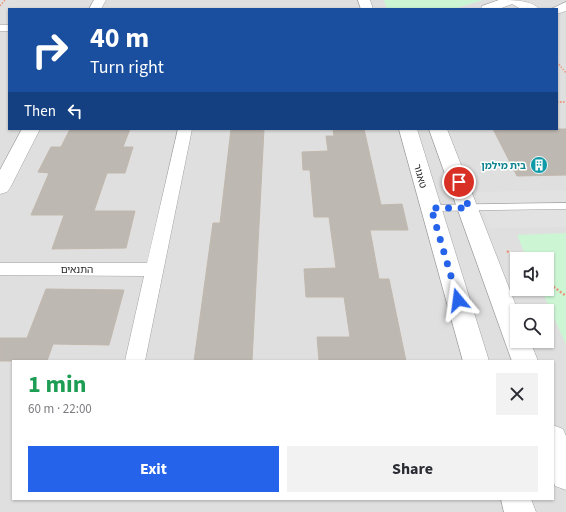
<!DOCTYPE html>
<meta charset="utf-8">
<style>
body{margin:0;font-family:"Source Sans 3","Noto Sans Hebrew",sans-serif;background:#f2f2f3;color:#2b2b33;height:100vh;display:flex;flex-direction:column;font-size:15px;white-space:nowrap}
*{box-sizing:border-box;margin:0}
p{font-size:13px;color:#7c7c81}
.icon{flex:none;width:22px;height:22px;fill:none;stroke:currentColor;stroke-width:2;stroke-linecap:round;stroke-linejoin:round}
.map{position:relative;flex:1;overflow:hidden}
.side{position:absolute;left:12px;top:360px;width:542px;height:140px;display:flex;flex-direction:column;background:#fff;border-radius:0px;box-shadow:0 1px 3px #0004}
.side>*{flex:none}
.top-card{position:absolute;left:8px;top:8px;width:550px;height:122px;border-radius:0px;box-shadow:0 1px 3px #0004;background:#1a4fa0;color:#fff;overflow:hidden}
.buttons{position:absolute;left:510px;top:252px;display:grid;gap:8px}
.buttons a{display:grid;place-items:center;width:44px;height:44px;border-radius:0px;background:#fff;box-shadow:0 1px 3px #0004;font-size:20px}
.pin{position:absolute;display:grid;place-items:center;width:34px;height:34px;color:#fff;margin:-17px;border:2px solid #fff;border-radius:50%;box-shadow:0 1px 4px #0007}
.me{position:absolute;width:44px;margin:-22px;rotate:344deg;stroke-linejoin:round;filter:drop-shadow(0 0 3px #0008)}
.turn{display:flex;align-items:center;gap:14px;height:84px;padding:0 16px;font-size:18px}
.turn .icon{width:52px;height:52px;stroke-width:2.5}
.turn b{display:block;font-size:28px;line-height:34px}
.then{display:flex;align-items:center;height:38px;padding:0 16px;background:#0003;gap:8px;font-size:15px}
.round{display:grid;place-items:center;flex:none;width:42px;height:42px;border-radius:0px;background:#f2f2f3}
.head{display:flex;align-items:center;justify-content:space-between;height:68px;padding:0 16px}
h1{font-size:24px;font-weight:700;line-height:30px;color:#1e9e55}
.primary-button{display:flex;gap:8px;margin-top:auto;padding:8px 16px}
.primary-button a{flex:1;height:46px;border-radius:0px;background:#2563eb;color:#fff;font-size:16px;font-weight:700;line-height:46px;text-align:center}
.primary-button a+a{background:#f2f2f3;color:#2b2b33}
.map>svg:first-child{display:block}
</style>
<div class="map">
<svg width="566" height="512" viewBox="0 0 566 512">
<rect width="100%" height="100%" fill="#f1efe9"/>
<path fill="#e0dfdf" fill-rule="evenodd" d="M 0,0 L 566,0 L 566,512 L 0,512 ZM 9,9 L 557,9 L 557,129 L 9,129 ZM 517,259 L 547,259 L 547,289 L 517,289 ZM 517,311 L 547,311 L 547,341 L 517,341 ZM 13,361 L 553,361 L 553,499 L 13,499 Z"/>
<path fill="#ccf5d4" d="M 384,0 L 483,0 L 454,9 L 387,9 Z
M 566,233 L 566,345 L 541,289 L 547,289 L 547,259 L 527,259 L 517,235 Z"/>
<path fill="#e2e2e2" d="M 566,190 L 566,227 L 490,228 L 476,192 Z"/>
<path fill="#beb8b2" stroke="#c1b8ad" d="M 70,129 L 130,129 L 123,147 L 133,147 L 125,173 L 107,173 L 94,211 L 135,211 L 126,248 L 52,249 L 64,215 L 31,215 L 49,173 L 38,172 L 51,147 L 61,147 Z
M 231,129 L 264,129 L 252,361 L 194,361 L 213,223 L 220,223 Z
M 333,129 L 364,129 L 381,205 L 402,204 L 408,230 L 370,230 L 379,279 L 389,279 L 406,361 L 319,361 L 317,337 L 350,337 L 344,297 L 306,297 L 304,269 L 336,268 L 329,217 L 314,217 L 310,170 L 303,170 L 302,152 L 328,151 L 326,136 L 334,136 Z
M 493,129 L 566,129 L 566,175 L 517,176 Z
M 46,289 L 124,290 L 109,345 L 53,344 L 47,361 L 0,361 L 0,338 L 27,338 Z"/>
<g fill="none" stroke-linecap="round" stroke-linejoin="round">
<g stroke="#a3a3a3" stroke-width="1">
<path id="service" d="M 566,203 L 566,209 L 431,211 L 427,208 L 431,205 Z"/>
</g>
<g stroke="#a3a3a3" stroke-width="1">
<path id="minor" d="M 0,25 L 9,25 L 9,31 L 0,31 Z
M 178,129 L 192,129 L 145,361 L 125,361 L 144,276 L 0,275 L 0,263 L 147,263 Z"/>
</g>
<g stroke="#a3a3a3" stroke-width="1">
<path id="tertiary" d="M 94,0 L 106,0 L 101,9 L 89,9 Z
M 358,0 L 370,0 L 373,9 L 361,9 Z
M 499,0 C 511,0 532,0 539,9 L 521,9 L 512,4 L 499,9 L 481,9 L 482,6 Z
M 566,2 L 566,11 L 557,14 L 557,9 L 551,9 Z
M 22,129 L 40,129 L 10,188 L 7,192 L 0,194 L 0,170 Z
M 399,129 L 417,129 L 489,361 L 463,361 Z
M 429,129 L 447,129 L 518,311 L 517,311 L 517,341 L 530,341 L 538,361 L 512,361 Z
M 553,425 L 563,429 L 566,436 L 566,490 L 555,486 L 553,480 Z
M 501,499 L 531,499 L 536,512 L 504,512 Z"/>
</g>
<path stroke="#ed967e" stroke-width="1.5" stroke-dasharray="1.5 1.5" stroke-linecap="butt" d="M 0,6 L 5,0
M 557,62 L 566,73"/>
<path stroke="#ed967e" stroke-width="2" stroke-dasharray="1.5 1.5" stroke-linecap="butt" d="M 557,102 L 566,102"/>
<path stroke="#ed967e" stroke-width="2.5" stroke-dasharray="2 2" stroke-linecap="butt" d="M 507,251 L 518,259
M 547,282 L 566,296"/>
<use href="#service" fill="#fff" fill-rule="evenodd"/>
<use href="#minor" fill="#fff" fill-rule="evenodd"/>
<use href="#tertiary" fill="#fff" fill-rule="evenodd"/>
</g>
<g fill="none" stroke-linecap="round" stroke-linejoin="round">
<path stroke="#2563eb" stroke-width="7" stroke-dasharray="0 12.6" d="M 458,300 L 431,208 L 469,208 L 459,182"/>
</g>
<defs>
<g id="building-disc" transform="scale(0.9)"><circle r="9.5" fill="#0f9aa8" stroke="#fff"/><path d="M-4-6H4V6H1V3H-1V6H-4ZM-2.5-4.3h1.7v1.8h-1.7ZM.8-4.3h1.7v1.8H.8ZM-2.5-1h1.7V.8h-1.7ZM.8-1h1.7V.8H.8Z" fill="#fff"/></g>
</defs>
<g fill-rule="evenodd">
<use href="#building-disc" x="539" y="165"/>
</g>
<g text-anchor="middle" stroke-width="3" stroke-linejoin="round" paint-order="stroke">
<g font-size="10" font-weight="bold" fill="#0d838f" stroke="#fff" text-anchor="end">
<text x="526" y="169">בית מילמן</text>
</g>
<g font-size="10" fill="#222" stroke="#fff">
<text transform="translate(421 176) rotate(74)" y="4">טאגור</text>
<text x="77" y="273">התנאים</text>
</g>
</g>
</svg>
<div class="buttons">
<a><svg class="icon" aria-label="sound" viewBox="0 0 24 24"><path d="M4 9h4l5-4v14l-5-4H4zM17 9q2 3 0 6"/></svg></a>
<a><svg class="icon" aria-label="search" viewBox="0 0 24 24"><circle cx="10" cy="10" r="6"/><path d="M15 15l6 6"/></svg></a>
</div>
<div class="pin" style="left:459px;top:182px;background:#d93025"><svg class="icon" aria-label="arrive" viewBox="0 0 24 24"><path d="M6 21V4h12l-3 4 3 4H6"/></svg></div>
<svg class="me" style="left:458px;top:300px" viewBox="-20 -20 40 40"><path d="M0-17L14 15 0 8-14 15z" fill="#2563eb" stroke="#fff" stroke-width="4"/></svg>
<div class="top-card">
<div class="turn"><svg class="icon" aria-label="right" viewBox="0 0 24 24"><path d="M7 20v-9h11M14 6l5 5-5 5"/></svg><div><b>40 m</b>Turn right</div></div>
<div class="then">Then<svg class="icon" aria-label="left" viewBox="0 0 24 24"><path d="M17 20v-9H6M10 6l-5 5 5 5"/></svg></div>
</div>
<section class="side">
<div class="head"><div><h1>1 min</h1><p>60 m · 22:00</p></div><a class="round"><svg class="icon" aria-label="close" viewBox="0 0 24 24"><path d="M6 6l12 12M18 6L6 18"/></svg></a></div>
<div class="primary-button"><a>Exit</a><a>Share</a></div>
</section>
</div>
